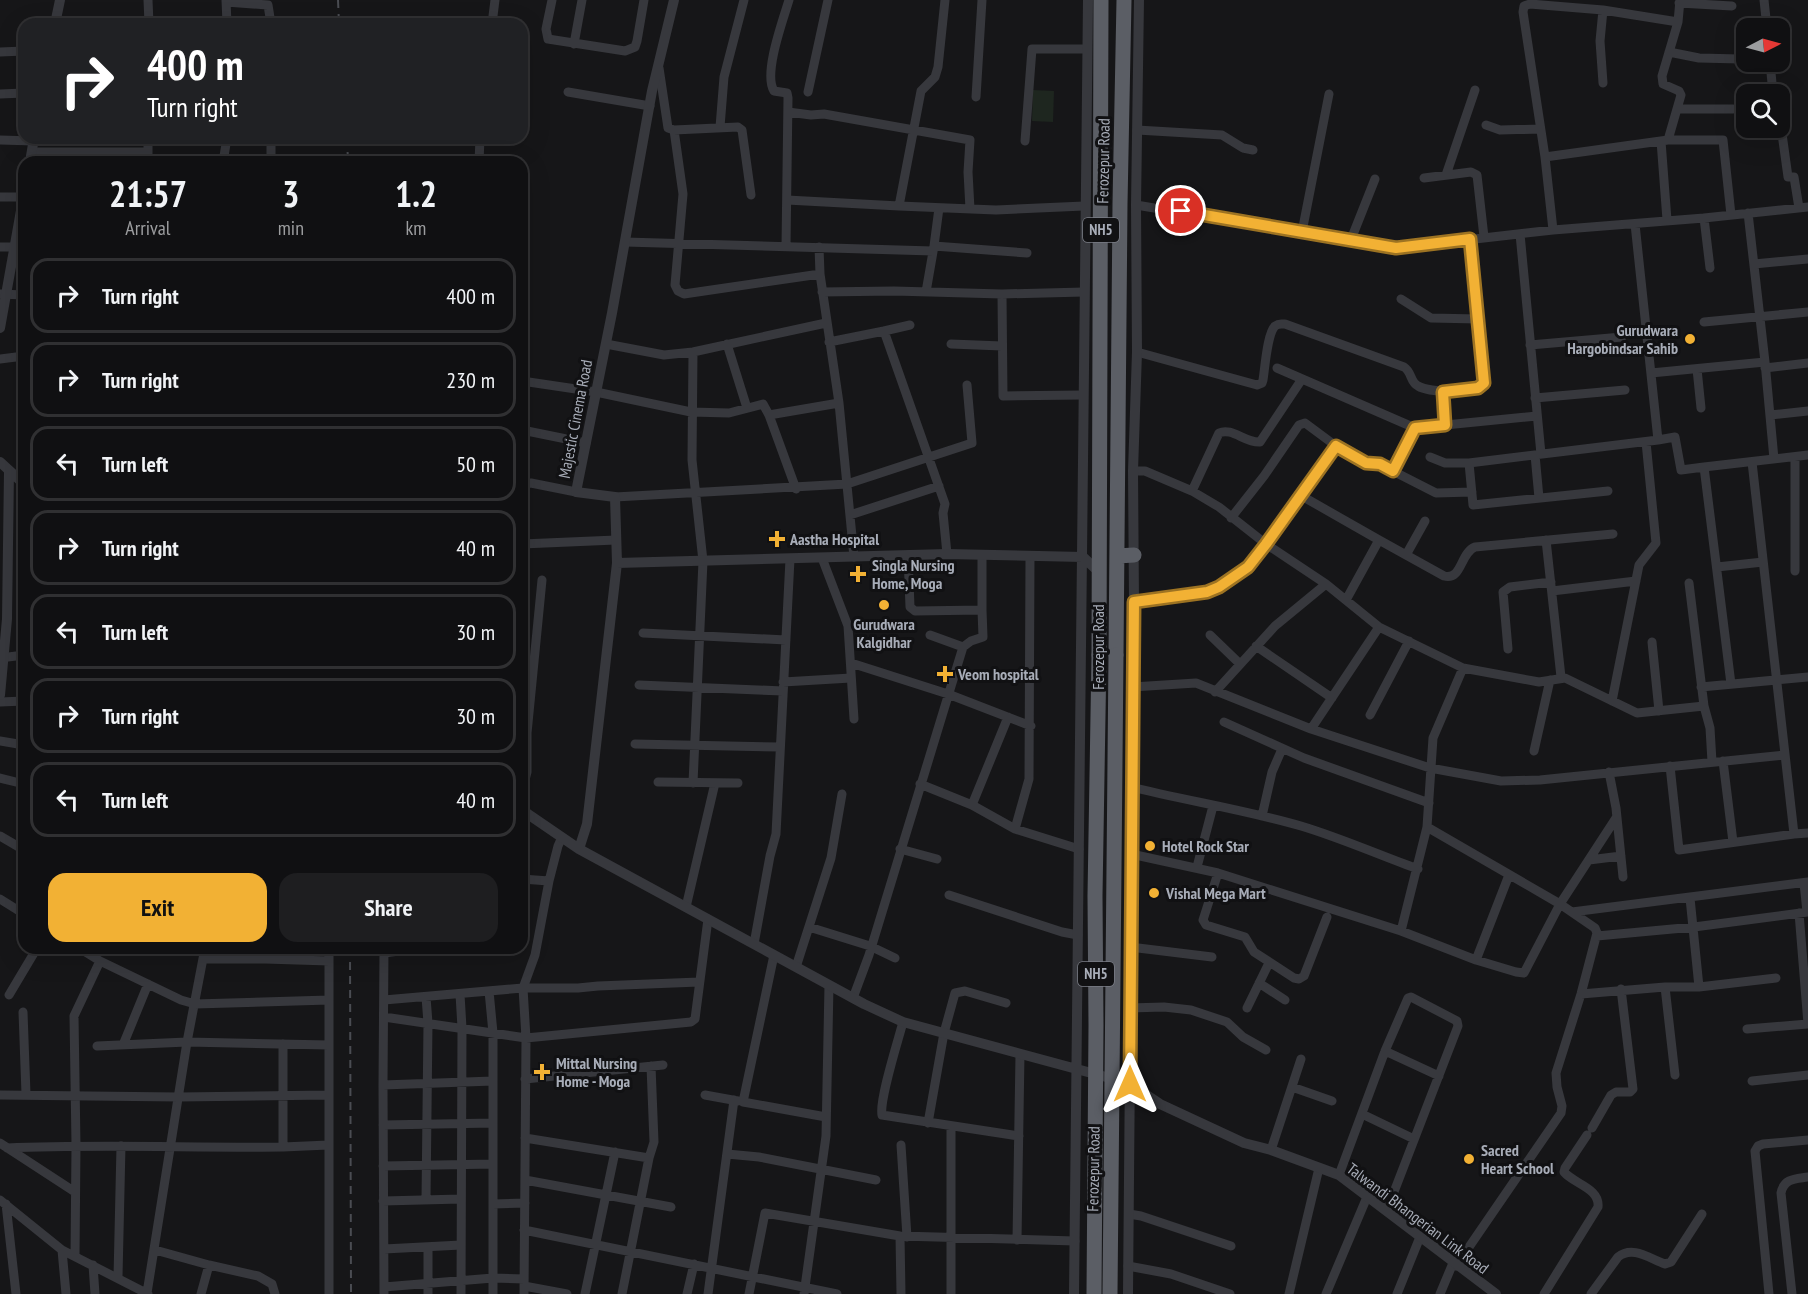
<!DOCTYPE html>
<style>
body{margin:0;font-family:"PT Sans Narrow",sans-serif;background:#1e1e20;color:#f1f3f6;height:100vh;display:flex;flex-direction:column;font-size:22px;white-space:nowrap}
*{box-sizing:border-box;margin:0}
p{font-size:20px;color:#9c9d9f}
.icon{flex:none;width:33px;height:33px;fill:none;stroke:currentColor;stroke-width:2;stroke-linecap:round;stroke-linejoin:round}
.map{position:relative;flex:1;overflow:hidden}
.details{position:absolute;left:18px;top:156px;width:510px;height:798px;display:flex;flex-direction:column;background:#101012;border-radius:18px;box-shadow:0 6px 24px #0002,0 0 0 2px #303032}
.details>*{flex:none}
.hud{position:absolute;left:18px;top:18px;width:510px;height:126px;border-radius:18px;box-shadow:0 6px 24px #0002,0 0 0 2px #303032;background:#202124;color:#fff;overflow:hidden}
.needle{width:39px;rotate:84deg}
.controls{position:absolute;left:1736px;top:18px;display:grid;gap:12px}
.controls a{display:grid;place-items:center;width:54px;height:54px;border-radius:12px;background:#101012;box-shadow:0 6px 24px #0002,0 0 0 2px #303032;font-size:30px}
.pin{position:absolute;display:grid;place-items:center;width:51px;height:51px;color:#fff;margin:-26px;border:3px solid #fff;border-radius:50%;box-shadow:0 2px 6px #0007}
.me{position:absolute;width:66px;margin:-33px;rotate:0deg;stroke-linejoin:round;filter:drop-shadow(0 0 4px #0008)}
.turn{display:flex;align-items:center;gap:21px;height:126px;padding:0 30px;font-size:27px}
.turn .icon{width:78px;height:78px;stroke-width:2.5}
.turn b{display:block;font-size:42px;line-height:51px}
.eta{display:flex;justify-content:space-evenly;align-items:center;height:102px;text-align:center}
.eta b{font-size:36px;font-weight:800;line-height:42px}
.action{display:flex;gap:12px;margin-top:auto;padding:12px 30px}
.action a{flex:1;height:69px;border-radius:18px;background:#f2b134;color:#111;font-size:24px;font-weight:800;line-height:69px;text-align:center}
.action a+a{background:#1e1e20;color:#f1f3f6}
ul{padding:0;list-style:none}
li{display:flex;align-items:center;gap:18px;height:75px;margin:0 12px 9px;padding:0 18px;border:3px solid #303032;border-radius:18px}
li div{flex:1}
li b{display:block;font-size:22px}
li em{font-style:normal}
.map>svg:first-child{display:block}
</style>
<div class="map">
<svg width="1808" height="1294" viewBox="0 0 1808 1294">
<rect width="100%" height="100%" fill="#161618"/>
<path fill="#1e261f" d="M 1033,90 L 1054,91 L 1053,122 L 1032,121 Z"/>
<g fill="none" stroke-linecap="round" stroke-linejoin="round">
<path stroke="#37383d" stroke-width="9" d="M 148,0 L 149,24
M 226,0 L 227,24
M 552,0 L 546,29 L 548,39 L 625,51 L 635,47 L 637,41 L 644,0
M 945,0 L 938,67 L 935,77 L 921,91 L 899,206 L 996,210 L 1084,206
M 1764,0 L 1767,28
M 226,2 L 268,5 L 271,24
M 1679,3 L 1732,6
M 1603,10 L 1600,41 L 1603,83
M 492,24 L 495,0
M 574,44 L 582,0
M 0,52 L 24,51
M 1669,52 L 1699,58 L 1740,59
M 1770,62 L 1773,94
M 659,68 L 668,128 L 674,130 L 738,127 L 742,130 L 751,195
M 568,92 L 650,106
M 808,92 L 828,0
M 0,94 L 24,93
M 976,97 L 982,0
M 1677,109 L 1733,109
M 788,112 L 811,115 L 824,114 L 970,140 L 968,172 L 970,209
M 1779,112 L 1788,177 L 1794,177 L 1799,208
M 1486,125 L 1500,130 L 1540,129
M 720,127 L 724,77 L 744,0
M 674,130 L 683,194 L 675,285 L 678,291 L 684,294 L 820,274 L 819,247
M 1137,130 L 1222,135 L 1243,148 L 1253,150
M 0,140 L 34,141
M 1668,140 L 1723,140 L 1731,215
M 1025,141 L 1032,49 L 1087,49
M 1661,141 L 1667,220
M 32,152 L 148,152
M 1545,157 L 1668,140 L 1681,95 L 1679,91 L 1663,84 L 1662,76 L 1678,22
M 148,162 L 148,138
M 223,162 L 227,138
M 271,162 L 271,138
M 479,162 L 480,138
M 1446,175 L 1475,90
M 1424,178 L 1471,172 L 1477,175 L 1484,237
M 0,197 L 23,197
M 787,200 L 899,206
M 1136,205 L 1396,248 L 1553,230 L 1704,218 L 1808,207
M 1748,213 L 1765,362
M 1704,218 L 1710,268
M 1553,230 L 1545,157 L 1523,12 L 1524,6 L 1530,4 L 1603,10 L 1678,22 L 1680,0
M 1302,232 L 1329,94
M 1520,234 L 1541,454
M 625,242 L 933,251
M 1350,242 L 1375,179
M 786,246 L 788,98 L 787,93 L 774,91 C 763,74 783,20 789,0
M 934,246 L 939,208
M 0,247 L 14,247
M 1754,264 L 1808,259
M 820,274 L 839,403 L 854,557
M 822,292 L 894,291 L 1002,294 L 1003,396 L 1082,395
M 926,292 L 934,246 L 1027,253
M 0,294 L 24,295
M 1002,294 L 1084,292
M 1401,299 L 1431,318 L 1478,319
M 1704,322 L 1808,312
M 884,331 L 910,325
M 829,342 L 884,331 L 945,504 L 943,513 L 947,554
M 606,344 L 664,355 L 693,352 L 826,323
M 727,344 L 747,408
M 951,344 L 1002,346
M 1530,345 L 1622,337
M 693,352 L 692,460 L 703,561 L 693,783
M 1137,352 L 1257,385 L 1262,383 L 1263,380 C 1265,368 1267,334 1275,326 C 1279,323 1280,324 1285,324 L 1404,367 C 1412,372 1410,382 1418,386 C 1430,393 1476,394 1484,383 L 1484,378 L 1470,239
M 0,359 L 24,356
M 1277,368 L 1415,428 L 1537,416
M 1765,368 L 1808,363
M 1697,369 L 1701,408
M 1651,373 L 1765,362 L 1774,459
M 522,381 L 596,392 L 691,412 L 729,413 L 763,404 L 769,415 L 796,489
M 1443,392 L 1445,425
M 1535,398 L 1625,390
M 23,414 L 24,414
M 769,415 L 839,403
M 1770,415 L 1808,411
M 522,430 L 586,443
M 1658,440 L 1675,437 L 1681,470 L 1704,467 L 1731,684
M 1535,455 L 1539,498
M 1430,457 L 1445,463 L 1469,463 L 1658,440 L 1635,224
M 1795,457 L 1795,571
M 1469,463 L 1473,505 L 1608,491
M 1704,467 L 1808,455
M 1133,471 L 1145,471 L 1192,491 L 1219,507 L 1266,544 L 1326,584 L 1379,627 L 1463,668 L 1539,682 L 1565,678 L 1637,713 L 1704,706
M 1393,471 L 1415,428
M 522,484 L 531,483 L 576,492
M 1192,491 L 1219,433 C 1232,427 1245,443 1260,442 L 1302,379
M 1300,495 L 1379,540
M 615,497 L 847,484 L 972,443 L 967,385
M 850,515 L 939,486
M 1231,518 L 1264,476 L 1299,425 L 1305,423 L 1336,446 L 1366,463 L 1383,466 L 1436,493 L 1472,492
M 1546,540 L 1561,677
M 522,544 L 616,540
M 908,555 L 910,607 L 915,611 L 982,610 L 982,555
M 1406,555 L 1425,521
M 822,558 L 848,626 L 854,719
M 1717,567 L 1763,562
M 1689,583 L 1704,706 L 1710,728 L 1712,762
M 1552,591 L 1636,581
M 1346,600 L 1379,540 L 1444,576 C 1462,581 1460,553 1475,547 L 1613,534
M 1134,602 L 1207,592 L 1219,587 L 1247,567 L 1266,544 L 1336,446
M 643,633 L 786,640
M 930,635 L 963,647
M 1210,635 L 1240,664
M 1652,642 L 1659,711
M 1256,646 L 1332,698
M 1508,649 L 1503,592 L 1510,587 L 1551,582
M 0,658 L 24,655
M 851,663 L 948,694 L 1031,726
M 783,682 L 851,678
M 639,685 L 783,691
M 1132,687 L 1196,683 L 1311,729 L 1430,768 L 1501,781 L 1540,780 L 1784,755
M 1701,687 L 1808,677
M 1215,692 L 1275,626 L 1326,584
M 1612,701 L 1639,565 L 1656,543 L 1646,442
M 0,702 L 24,701
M 1370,715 L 1409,641
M 1224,722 L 1304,758 L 1429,803
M 1311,729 L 1379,627
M 0,741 L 24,745
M 635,744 L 780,747
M 1534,751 L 1550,680
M 1723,761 L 1733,842
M 1670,766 L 1679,850 L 1794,834 L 1752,462
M 1609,772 L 1616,808 L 1623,877
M 0,778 L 24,784
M 658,782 L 738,783
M 920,784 L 972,805 L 1015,829 L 1079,849
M 1131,787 C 1188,801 1246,810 1301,826 C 1341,838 1379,855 1418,869
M 522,791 L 527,772 L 527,733 L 542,580
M 972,805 L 1008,717
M 1262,816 L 1272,772 L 1282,749
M 1427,827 L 1560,904 L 1595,928 L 1597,933 L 1581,994 L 1556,1073 L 1557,1087 L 1562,1106 L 1561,1113 L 1456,1266
M 1015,829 L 1029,779 L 1030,556
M 1794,834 L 1808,833
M 0,836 L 24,850
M 900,849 L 937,859
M 1131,854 L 1218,873 L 1401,931 L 1427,827 L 1433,738 L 1463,668
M 1589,860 L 1621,856
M 1197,867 L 1213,806
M 1218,873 L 1203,920 L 1206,925 L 1245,937 L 1254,952 L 1294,978 L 1299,979 L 1304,976 L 1327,917
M 522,879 L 549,881
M 1804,883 L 1807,912
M 949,895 L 1062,932 L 1078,935
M 1690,898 L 1699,987 L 1776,978
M 0,899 L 24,914
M 686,907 L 715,783
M 1572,912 L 1808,882
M 809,927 L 870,946 L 895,958
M 1401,931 L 1476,960 L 1509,875
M 1597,936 L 1694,927 L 1808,912
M 754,944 L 770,856 L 776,834 L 790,559
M 1130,947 L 1212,957
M 265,948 L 265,959 L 329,961
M 384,953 L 422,948
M 774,955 L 743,1102 L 826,1117
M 204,959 L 265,959
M 1476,960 L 1516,972 L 1524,973 L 1560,904 L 1616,818
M 100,961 L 181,1000 L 195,1004 L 329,1000
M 796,967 L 831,858 L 842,794
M 1259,983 L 1285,1000
M 1665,987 L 1699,987
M 489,991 L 493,1033 L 493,1294
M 460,994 L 462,1028 L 461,1294
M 1581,994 L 1665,987 L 1675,1075
M 9,995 L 37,948
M 426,997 L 428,1023 L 426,1199
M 853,998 L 869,955 L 963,647 L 971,641 L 983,637 L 982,610
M 384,1000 L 523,988 L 578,988 L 598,986 L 699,982
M 1129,1008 L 1164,1007 L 1191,1010 L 1227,1022 L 1243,1037 L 1266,1050
M 1247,1008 L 1269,963
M 23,1012 L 26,1094
M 384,1017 L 526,1038 L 691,1022 L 695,1019 L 708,919
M 903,1022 C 898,1041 879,1100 882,1115 L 1019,1136
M 1747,1029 L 1808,1024 L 1799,913
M 283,1044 L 283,1147 L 328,1145
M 123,1045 L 148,984
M 97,1046 L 187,1042 L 329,1045
M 1385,1051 L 1439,1076
M 525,1079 L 663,1065
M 1752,1081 L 1808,1075
M 383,1085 L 493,1081
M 1292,1087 L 1332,1101
M 0,1095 L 179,1097 L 328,1095
M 705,1095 L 738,1101
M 1362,1114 L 1414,1139
M 928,1123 L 944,1033 L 955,993 L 965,991 L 1006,1003
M 383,1125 L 493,1123
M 1592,1128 L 1611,1095 L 1616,1092 L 1630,1092 L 1633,1089 L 1621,989
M 525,1138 L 649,1158
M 0,1143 L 75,1192
M 901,1145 L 907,1237
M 7,1148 C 99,1144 191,1148 283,1147
M 1271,1150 L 1301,1059
M 727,1154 L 759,1157 L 876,1180
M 383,1166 L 493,1164
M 1339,1175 L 1385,1051 L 1408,998 L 1411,997 L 1457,1021 L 1458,1026 L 1387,1210
M 525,1180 L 671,1207
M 0,1200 L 62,1250 L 148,1294
M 383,1201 L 461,1199
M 6,1204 L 16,1294
M 493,1204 L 525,1203
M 1129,1214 L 1141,1216 L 1231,1246
M 524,1230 L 837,1294
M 900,1236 L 901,1294
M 1017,1240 L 1020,1054
M 428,1247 L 428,1294
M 384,1249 L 461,1245
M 62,1250 L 66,1294
M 155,1250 L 209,1265 L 258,1276 L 272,1284 L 275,1294
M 75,1256 L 76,1145 L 74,1016 L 100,961 L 79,948
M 93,1265 L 95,1294
M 1128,1266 L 1171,1274 L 1230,1294
M 118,1277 L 121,1146
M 524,1286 L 567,1294
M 384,1287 L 493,1278 L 524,1279
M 147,1293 L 187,1042 L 205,948
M 201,1294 L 209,1265
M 329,1294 L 329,948
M 384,1294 L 383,1085 L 384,948
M 524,1294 L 526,1038 L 523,988 L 535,955 L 549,881 L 558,846 L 562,837
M 585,1294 L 615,1152
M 622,1294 L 649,1158 L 654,1142 L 651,1066
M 687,1294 L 694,1264
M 708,1294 L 734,1100
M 749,1294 L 765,1213 L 900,1236 L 1075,1241
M 804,1294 L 826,1136 L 829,985
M 951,1294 L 951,1126
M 1289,1294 L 1319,1168
M 1326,1294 L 1367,1197
M 1397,1294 L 1420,1237
M 1440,1294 L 1453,1263
M 1544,1294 L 1598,1207 C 1600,1188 1574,1184 1564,1172 L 1565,1168 L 1587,1135
M 1591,1294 L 1618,1257 C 1633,1245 1650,1259 1665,1264 L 1671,1262 L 1702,1214
M 1769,1294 L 1755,1151 L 1758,1146 L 1763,1144 L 1808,1140
M 1792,1294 L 1781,1193 C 1784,1178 1796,1179 1808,1177"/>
<path stroke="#37383d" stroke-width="10" d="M 55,24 L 60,0
M 30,162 L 34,138
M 0,328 L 24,194
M 0,462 L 24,484
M 617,563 L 947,554 L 1083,557 L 1098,571
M 0,695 L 7,619 L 9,471
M 522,810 L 579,849 L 864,1004 L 903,1022 L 1121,1081 L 1130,1084 L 1160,1104 L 1244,1143 L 1271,1150 L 1339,1175 L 1496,1294
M 579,849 L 587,824 L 617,563 L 615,497 L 576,492 L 612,313 L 652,91 L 674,0
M 1074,1294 L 1088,0
M 1128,1294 L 1134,602 L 1133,471 L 1137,352 L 1136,205 L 1139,0"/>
<path stroke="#5b5e65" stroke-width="15" d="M 1117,556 L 1134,555
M 1099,655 L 1101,0
M 1116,655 L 1120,204 L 1124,0"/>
<path stroke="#4a4c52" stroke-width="2" stroke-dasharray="8 6" stroke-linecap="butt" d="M 338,0 L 339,24
M 347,138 L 348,162
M 350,948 L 351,1294"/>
<path stroke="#5b5e65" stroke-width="15" d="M 1094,1294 L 1096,1025 L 1095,896 L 1099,655
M 1110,1294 L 1116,655"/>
</g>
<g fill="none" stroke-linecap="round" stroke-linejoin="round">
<g stroke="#9d7322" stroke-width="15">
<path id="route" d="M 1130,1084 L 1134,602 L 1207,592 L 1219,587 L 1248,567 L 1266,544 L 1336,446 L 1366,463 L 1380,464 L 1393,471 L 1415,428 L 1445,425 L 1443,392 L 1478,388 L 1484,383 L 1470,239 L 1396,248 L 1181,211"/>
</g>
<use href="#route" stroke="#f2b134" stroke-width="10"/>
</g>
<g fill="#f2b134" stroke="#111113" stroke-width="2">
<circle cx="1690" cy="339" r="6"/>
<path d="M774 530h6v6h6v6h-6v6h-6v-6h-6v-6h6z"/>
<path d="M855 565h6v6h6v6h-6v6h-6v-6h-6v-6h6z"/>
<circle cx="884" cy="605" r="6"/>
<path d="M942 665h6v6h6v6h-6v6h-6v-6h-6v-6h6z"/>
<circle cx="1150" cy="846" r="6"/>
<circle cx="1154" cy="893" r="6"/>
<path d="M539 1063h6v6h6v6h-6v6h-6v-6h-6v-6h6z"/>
<circle cx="1469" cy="1159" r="6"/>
</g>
<g text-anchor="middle" stroke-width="6" stroke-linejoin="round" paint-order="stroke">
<g fill="#111113" stroke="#7b7e86" stroke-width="1.5">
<rect x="1083" y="218" width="36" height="24" rx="4.5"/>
<rect x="1078" y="962" width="36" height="24" rx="4.5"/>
</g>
<g font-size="15" font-weight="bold" fill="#a8adb8">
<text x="1101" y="235">NH5</text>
<text x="1096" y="979">NH5</text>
</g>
<g font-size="16" fill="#a8adb8" stroke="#111113">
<text transform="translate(1103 161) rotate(-89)" y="6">Ferozepur Road</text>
<text transform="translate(575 419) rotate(-79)" y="6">Majestic Cinema Road</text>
<text transform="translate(1098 647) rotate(-90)" y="6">Ferozepur Road</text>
<text transform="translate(1093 1169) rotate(-89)" y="6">Ferozepur Road</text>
<text transform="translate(1418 1218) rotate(37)" y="6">Talwandi Bhangerian Link Road</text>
</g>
<g font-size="16" font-weight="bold" fill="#a8adb8" stroke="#111113" text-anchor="start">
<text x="1678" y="336" text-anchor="end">Gurudwara<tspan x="1678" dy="18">Hargobindsar Sahib</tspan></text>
<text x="790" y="545">Aastha Hospital</text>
<text x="872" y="571">Singla Nursing<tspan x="872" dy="18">Home, Moga</tspan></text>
<text x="884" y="630" text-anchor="middle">Gurudwara<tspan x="884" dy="18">Kalgidhar</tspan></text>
<text x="958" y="680">Veom hospital</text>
<text x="1162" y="852">Hotel Rock Star</text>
<text x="1166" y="899">Vishal Mega Mart</text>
<text x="556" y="1069">Mittal Nursing<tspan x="556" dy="18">Home - Moga</tspan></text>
<text x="1481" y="1156">Sacred<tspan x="1481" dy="18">Heart School</tspan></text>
</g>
</g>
</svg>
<div class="controls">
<a><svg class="needle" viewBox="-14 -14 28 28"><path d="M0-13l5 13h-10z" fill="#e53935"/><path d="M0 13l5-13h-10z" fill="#9c9d9f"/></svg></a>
<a><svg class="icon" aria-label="search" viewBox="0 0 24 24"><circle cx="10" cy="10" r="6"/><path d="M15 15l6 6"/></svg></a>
</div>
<div class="pin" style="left:1181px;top:211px;background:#d93025"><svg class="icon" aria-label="arrive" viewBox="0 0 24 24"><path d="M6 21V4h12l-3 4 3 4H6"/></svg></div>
<svg class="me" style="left:1130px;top:1084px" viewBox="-20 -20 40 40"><path d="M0-17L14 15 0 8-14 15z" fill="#f2b134" stroke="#fff" stroke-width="4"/></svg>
<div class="hud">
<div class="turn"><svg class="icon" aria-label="right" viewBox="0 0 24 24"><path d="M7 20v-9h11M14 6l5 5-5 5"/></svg><div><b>400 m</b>Turn right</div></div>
</div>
<section class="details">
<div class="eta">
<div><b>21:57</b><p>Arrival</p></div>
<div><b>3</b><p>min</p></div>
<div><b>1.2</b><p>km</p></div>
</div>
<ul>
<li><svg class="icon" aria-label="right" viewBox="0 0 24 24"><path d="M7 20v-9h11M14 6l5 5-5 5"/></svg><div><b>Turn right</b></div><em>400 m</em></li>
<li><svg class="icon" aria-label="right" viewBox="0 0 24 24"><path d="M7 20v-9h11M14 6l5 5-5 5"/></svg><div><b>Turn right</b></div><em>230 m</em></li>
<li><svg class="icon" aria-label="left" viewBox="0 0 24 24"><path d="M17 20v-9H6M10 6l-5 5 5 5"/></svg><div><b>Turn left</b></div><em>50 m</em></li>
<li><svg class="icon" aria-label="right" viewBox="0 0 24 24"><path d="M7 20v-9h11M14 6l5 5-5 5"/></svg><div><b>Turn right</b></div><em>40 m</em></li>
<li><svg class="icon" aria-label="left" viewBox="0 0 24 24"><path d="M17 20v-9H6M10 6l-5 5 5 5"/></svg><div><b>Turn left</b></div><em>30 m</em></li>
<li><svg class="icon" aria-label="right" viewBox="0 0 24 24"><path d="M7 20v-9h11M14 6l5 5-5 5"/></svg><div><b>Turn right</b></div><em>30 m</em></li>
<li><svg class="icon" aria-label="left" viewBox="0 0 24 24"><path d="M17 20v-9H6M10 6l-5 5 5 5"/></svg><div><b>Turn left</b></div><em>40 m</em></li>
</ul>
<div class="action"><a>Exit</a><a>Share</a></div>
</section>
</div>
